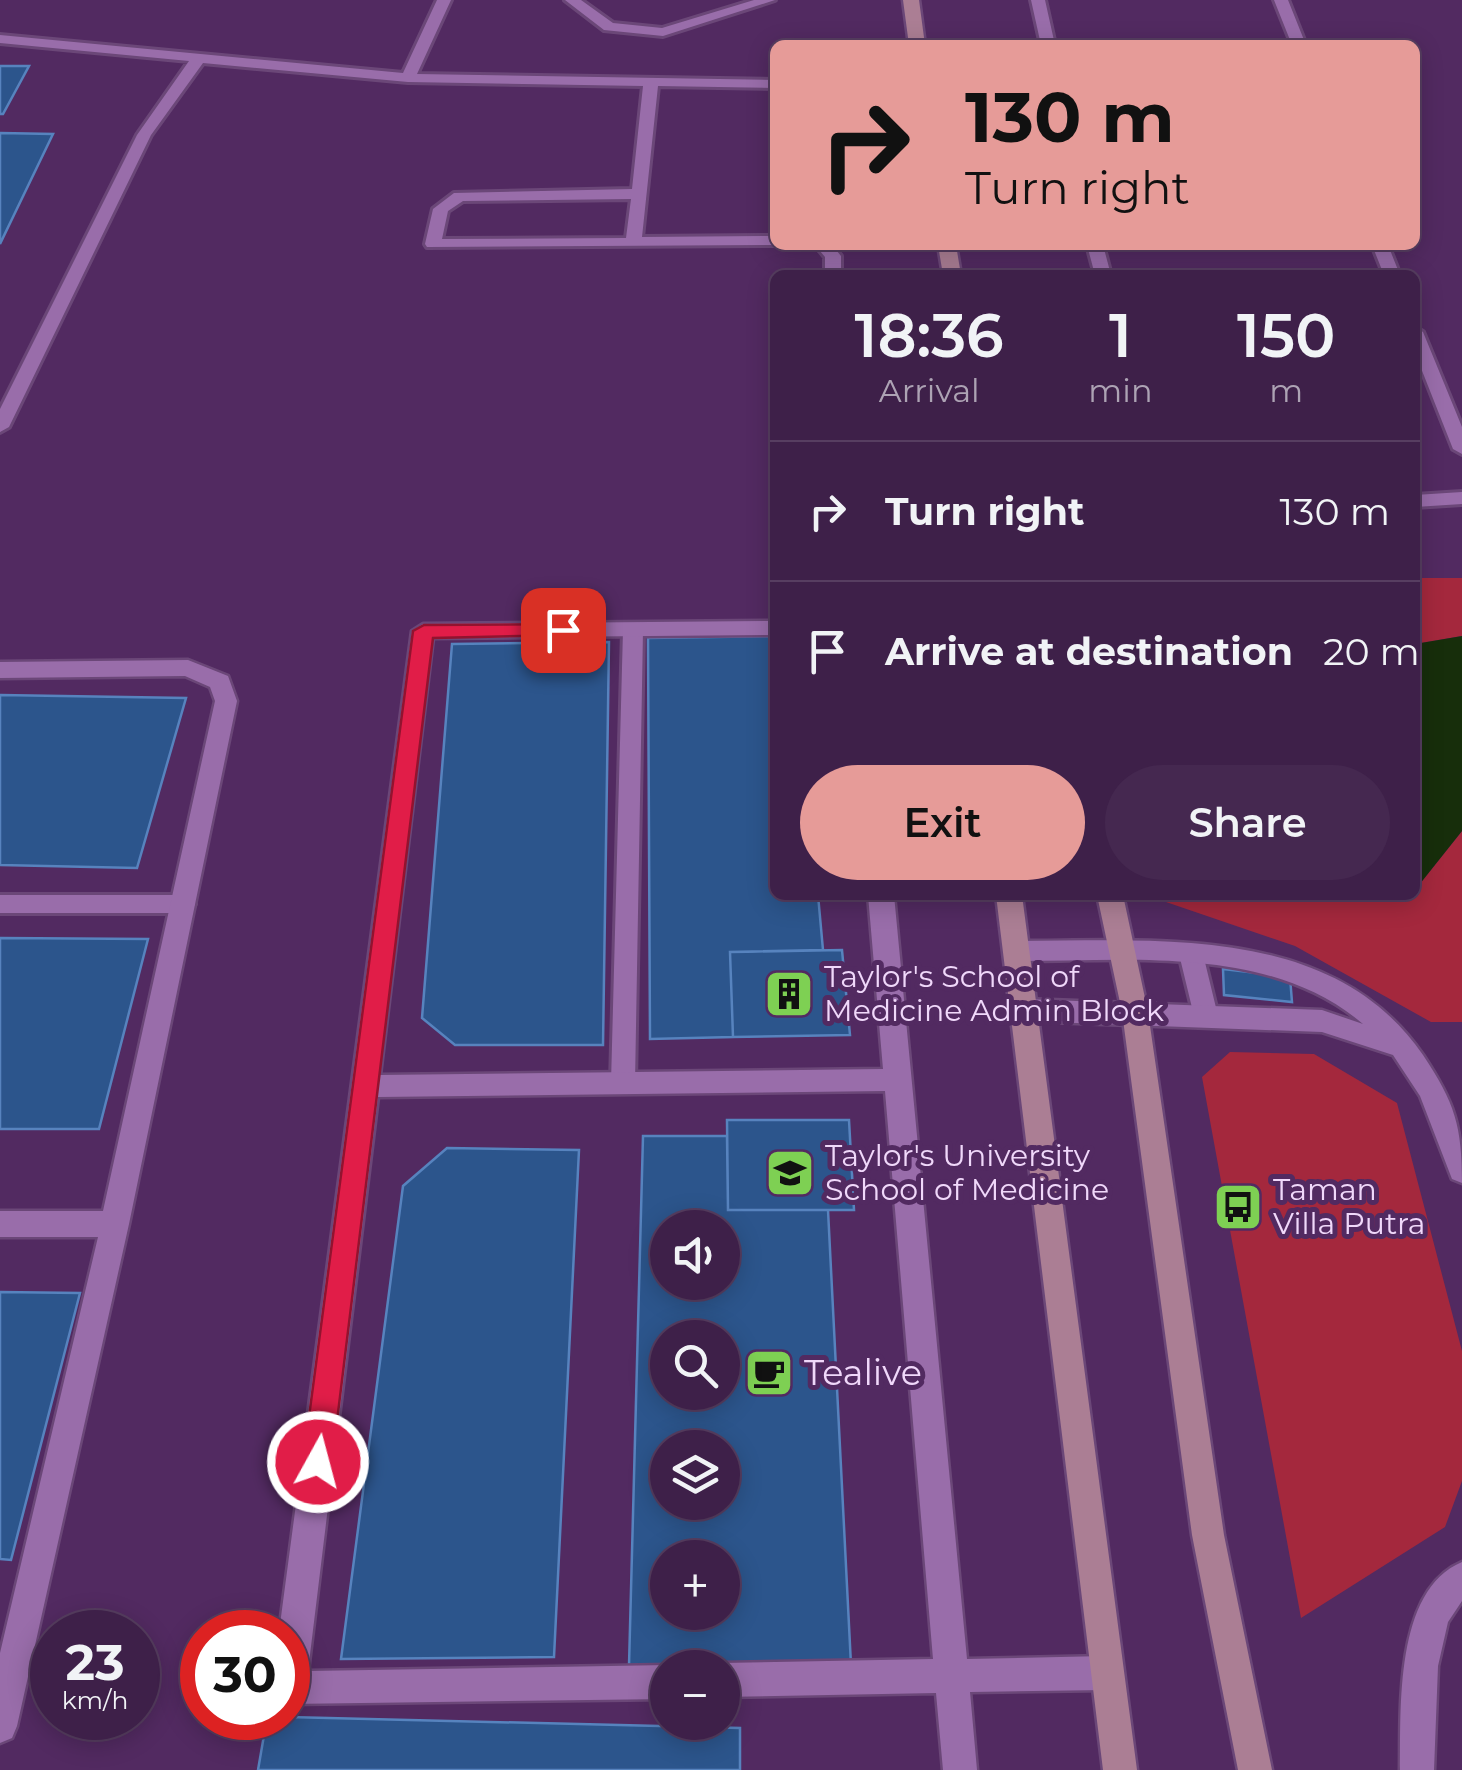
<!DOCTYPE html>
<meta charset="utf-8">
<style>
body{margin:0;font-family:Montserrat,sans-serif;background:#452850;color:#f1f3f6;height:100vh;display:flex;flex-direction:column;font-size:38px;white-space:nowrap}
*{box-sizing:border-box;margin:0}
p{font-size:32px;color:#ada3b4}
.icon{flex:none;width:55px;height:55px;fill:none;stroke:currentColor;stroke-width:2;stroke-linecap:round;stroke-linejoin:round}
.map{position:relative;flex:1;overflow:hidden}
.details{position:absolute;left:770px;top:270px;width:650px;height:630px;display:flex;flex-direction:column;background:#3e2049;border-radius:15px;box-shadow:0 5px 25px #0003,0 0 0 2px #573e61}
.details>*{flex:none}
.top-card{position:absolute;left:770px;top:40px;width:650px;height:210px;border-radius:15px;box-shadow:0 5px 25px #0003,0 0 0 2px #573e61;background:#e69b98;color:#111;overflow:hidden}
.buttons{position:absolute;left:650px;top:1210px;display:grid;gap:20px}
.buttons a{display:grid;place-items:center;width:90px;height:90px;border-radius:50%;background:#3e2049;box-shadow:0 5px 25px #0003,0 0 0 2px #573e61;font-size:50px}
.speed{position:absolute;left:30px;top:1610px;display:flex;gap:20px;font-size:50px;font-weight:700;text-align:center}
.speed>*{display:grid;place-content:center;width:130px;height:130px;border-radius:50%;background:#3e2049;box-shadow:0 5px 25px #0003,0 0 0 2px #573e61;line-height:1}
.speed small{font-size:25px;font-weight:400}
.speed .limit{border:15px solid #d22;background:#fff;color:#111}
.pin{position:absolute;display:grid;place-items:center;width:85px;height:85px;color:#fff;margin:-42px;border-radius:20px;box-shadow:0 5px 15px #0006}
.me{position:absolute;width:110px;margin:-55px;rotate:7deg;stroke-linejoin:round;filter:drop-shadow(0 0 8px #0008)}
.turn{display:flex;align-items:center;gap:35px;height:210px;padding:0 30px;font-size:45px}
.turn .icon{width:130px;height:130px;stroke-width:2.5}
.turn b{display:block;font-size:70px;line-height:85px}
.eta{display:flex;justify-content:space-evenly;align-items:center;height:170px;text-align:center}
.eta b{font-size:60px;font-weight:600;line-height:70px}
.action{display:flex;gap:20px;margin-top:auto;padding:20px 30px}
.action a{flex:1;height:115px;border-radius:60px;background:#e69b98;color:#111;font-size:40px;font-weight:600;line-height:115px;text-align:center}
.action a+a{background:#452850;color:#f1f3f6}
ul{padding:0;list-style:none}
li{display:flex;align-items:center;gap:30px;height:140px;padding:0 30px;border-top:2px solid #573e61}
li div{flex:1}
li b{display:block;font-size:38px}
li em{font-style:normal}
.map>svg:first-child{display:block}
</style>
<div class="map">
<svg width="1462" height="1770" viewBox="0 0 1462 1770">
<rect width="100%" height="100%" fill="#522a61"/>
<path fill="#a4283d" d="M 1415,578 L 1462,578 L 1462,636 L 1415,644 Z
M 1462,831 L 1462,1022 L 1431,1022 L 1295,946 L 1166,902 L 1164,895 L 1415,895 L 1415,890 Z
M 1230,1052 L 1314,1054 L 1397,1103 L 1462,1351 L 1462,1481 L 1445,1527 L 1301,1618 L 1202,1077 Z"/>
<path fill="#172e0b" d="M 1462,636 L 1462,831 L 1415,890 L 1415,644 Z"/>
<path fill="#2c558c" stroke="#5783be" stroke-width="2.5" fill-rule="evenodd" d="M 0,66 L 29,66 L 3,114 L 0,114 Z
M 0,133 L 53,134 L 0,244 Z
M 775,636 L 775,895 L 818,895 L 823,950 L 730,952 L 733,1037 L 650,1039 L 648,638 Z
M 609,642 L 603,1045 L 455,1045 L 422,1018 L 452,644 Z
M 0,695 L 186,698 L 137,868 L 0,865 Z
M 0,938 L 148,939 L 99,1129 L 0,1129 Z
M 842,950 L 850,1035 L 733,1037 L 730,952 Z
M 1223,969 L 1290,977 L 1292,1002 L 1224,995 Z
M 727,1120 L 849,1120 L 854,1210 L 728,1210 Z
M 643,1136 L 727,1136 L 728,1210 L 828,1210 L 851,1665 L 629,1666 ZM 668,1228 L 722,1228 L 722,1282 L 668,1282 ZM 668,1338 L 722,1338 L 722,1392 L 668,1392 ZM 668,1448 L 722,1448 L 722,1502 L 668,1502 ZM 668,1558 L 722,1558 L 722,1612 L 668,1612 Z
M 447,1148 L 579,1150 L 554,1657 L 341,1659 L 403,1186 Z
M 0,1292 L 80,1293 L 11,1560 L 0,1559 Z
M 288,1717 L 740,1728 L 740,1770 L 258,1770 L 267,1718 Z"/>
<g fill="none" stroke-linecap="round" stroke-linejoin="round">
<g stroke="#6b4778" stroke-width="6">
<path id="lane" d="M 437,0 L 451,0 L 417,74 L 775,80 L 775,88 L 658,86 L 642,237 L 775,236 L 775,245 L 778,245 L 427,247 L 425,244 L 433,209 L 454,193 L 632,189 L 643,86 L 408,82 L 203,63 L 151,135 L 9,427 L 0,432 L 0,409 L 137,135 L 189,61 L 0,43 L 0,35 L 403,73 ZM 631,199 L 626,238 L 442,239 L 448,211 L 463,201 Z
M 565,0 L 581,0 L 613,23 L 662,28 L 754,0 L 775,0 L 663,36 L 604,30 Z
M 1031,0 L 1045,0 L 1055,45 L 1041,45 Z
M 1274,0 L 1288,0 L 1306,45 L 1292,45 Z
M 815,245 L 832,245 L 841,256 L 841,275 L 825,275 L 825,257 Z
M 1087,245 L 1103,245 L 1111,275 L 1095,275 Z
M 1372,245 L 1388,245 L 1400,275 L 1384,275 Z
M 1415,327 L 1423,332 L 1462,427 L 1462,454 L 1453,449 L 1415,353 Z
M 1462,492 L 1462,504 L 1415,507 L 1415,495 Z
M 633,623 L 643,630 L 635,1083 L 632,1090 L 623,1093 L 614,1090 L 611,1083 L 623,630 Z
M 0,895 L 184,895 L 192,898 L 195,904 L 192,910 L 184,913 L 0,913 Z
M 1191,945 L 1199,948 L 1203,954 L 1218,1016 L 1214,1023 L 1198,1023 L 1194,1016 L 1179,954 L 1183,948 Z"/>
</g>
<g stroke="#6b4778" stroke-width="5">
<path id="street" d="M 775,621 L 775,635 L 433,638 L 380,1075 L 883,1069 L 868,895 L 894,895 L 967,1659 L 1105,1656 L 1117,1661 L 1122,1673 L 1117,1685 L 1105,1690 L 970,1692 L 977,1770 L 943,1770 L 936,1693 L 722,1697 L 722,1668 L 711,1668 L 722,1663 L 933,1659 L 885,1091 L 378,1097 L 308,1671 L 668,1665 L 674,1668 L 668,1668 L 668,1699 L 288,1704 L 288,1632 L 279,1632 L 412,631 L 423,624 Z
M 188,660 L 228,676 L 237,701 L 129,1224 L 17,1726 L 12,1738 L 0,1743 L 0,1653 L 98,1237 L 0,1237 L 0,1211 L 103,1211 L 215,701 L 210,687 L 185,676 L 0,678 L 0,662 Z
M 1017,941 C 1159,941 1333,924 1423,1055 C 1455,1103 1462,1126 1462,1183 L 1452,1179 L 1420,1096 L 1393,1055 L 1322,1032 L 1023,1021 L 1014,1017 L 1010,1010 L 1014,1003 L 1023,999 L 1322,1010 L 1363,1024 C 1270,945 1132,961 1017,961 L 1008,958 L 1004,951 L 1008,944 Z
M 1462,1562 L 1462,1601 L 1448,1622 L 1438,1666 L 1434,1770 L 1400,1770 C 1401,1710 1394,1590 1462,1562 Z"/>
</g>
<g stroke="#6b4778" stroke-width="5">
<path id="secondary" d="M 903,0 L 919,0 L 925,45 L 909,45 Z
M 938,245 L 956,245 L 961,275 L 943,275 Z
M 996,895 L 1022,895 L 1137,1770 L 1103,1770 Z
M 1097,895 L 1123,895 L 1148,1012 L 1224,1535 L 1272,1770 L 1238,1770 L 1192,1535 L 1122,1012 Z"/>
</g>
<use href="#lane" fill="#996daa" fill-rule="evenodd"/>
<use href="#street" fill="#996daa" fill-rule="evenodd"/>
<use href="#secondary" fill="#ab7e94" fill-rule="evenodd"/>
</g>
<path fill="#e11d48" stroke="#92132f" stroke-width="2.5" d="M 563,624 L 570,625 L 570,635 L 433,638 L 332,1462 L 328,1472 L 318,1476 L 308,1472 L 303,1462 L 413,631 L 424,625 Z"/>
<defs>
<g id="building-square" transform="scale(2.5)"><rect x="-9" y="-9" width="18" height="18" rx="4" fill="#7ed053" stroke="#522a61"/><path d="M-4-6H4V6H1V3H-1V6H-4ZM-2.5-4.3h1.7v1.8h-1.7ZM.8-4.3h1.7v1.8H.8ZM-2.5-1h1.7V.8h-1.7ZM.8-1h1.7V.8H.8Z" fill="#111"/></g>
<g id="university-square" transform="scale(2.5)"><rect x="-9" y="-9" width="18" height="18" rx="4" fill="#7ed053" stroke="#522a61"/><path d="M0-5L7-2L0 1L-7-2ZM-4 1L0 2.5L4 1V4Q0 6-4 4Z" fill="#111"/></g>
<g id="bus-square" transform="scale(2.5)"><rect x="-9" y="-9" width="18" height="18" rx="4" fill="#7ed053" stroke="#522a61"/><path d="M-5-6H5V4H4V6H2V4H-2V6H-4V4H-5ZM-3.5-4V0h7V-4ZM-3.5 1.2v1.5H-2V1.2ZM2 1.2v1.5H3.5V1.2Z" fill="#111"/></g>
<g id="cafe-square" transform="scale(2.5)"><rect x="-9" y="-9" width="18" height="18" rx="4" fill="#7ed053" stroke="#522a61"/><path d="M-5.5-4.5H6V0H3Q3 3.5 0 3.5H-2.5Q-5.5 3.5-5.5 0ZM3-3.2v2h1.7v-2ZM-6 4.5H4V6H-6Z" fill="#111"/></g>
</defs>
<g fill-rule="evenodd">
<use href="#building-square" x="789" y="994"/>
<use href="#university-square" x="790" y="1173"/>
<use href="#bus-square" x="1238" y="1207"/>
<use href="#cafe-square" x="769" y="1373"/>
</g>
<g text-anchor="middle" stroke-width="10" stroke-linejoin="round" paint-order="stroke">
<g font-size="30" fill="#f0d8fa" stroke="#522a61" text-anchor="start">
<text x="824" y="987">Taylor's School of<tspan x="824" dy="34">Medicine Admin Block</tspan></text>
<text x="825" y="1166">Taylor's University<tspan x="825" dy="34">School of Medicine</tspan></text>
<text x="1273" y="1200">Taman<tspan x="1273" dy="34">Villa Putra</tspan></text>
</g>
<g font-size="35" fill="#f0d8fa" stroke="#522a61" text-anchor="start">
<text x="804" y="1385">Tealive</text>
</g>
</g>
</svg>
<div class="buttons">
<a><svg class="icon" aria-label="sound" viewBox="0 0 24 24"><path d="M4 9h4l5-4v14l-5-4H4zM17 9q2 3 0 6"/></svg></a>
<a><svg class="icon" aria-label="search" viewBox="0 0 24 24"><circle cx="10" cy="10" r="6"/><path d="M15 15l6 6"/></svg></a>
<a><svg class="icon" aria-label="layers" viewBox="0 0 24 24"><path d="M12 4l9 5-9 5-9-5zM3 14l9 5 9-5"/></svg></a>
<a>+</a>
<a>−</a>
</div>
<div class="speed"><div>23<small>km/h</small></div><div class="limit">30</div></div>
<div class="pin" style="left:563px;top:630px;background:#d93025"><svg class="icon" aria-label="arrive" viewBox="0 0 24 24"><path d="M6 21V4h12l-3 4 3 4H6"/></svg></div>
<svg class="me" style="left:318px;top:1462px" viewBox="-20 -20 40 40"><circle r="17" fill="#e11d48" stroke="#fff" stroke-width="3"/><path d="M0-11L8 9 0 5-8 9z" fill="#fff"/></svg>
<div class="top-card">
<div class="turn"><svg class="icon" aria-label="right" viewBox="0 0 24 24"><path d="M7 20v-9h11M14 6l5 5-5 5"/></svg><div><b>130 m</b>Turn right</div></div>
</div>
<section class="details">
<div class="eta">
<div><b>18:36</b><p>Arrival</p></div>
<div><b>1</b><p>min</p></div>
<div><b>150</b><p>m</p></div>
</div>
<ul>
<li><svg class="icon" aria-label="right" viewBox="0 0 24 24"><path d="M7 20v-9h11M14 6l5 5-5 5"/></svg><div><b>Turn right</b></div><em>130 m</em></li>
<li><svg class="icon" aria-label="arrive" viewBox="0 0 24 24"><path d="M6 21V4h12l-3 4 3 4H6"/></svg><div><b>Arrive at destination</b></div><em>20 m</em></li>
</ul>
<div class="action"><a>Exit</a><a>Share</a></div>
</section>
</div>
